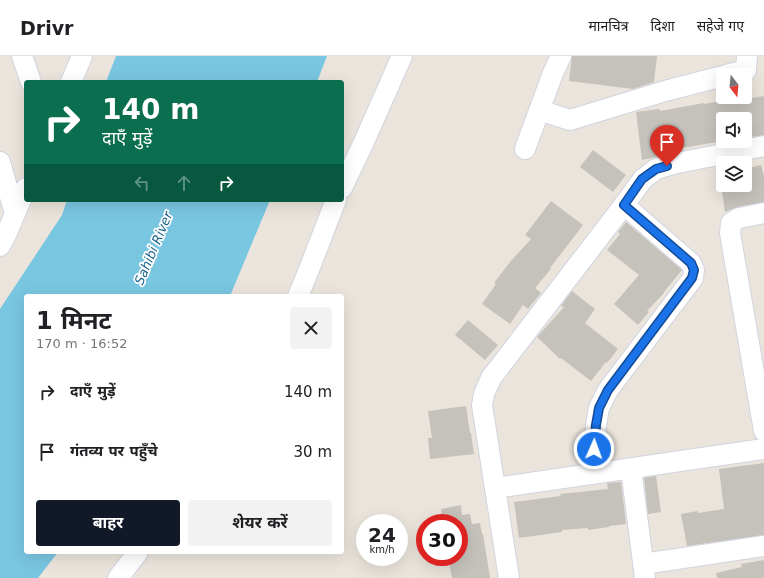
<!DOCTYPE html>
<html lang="hi">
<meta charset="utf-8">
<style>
body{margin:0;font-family:"DejaVu Sans","Noto Sans Devanagari",sans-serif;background:#f2f2f2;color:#202124;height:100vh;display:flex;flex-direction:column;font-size:15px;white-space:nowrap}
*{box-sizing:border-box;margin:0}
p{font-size:13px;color:#757577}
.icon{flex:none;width:22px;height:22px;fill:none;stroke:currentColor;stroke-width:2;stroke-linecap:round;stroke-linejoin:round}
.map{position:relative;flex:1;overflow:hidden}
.sheet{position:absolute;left:24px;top:238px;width:320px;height:260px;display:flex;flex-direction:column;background:#fff;border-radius:4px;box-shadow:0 4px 16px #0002}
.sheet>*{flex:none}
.top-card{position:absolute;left:24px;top:24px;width:320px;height:122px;border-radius:4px;box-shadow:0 4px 16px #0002;background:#0b6e4f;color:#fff;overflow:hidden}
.needle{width:26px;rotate:164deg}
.fabs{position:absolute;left:716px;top:12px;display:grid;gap:8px}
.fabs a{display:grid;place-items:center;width:36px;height:36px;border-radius:4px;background:#fff;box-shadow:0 4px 16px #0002;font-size:20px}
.speed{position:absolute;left:356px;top:458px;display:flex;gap:8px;font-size:20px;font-weight:700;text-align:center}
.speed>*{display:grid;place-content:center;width:52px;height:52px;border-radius:50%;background:#fff;box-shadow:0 4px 16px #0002;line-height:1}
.speed small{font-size:10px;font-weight:400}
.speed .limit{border:6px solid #d22;background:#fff;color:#111}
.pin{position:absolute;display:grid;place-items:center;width:34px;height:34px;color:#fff;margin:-41px -17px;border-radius:50% 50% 50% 0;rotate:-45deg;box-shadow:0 0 4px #0007}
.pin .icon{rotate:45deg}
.me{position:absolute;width:44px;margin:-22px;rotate:2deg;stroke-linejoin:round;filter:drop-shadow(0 0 3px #0008)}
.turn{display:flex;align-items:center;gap:14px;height:84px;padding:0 12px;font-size:18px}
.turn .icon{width:52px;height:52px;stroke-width:2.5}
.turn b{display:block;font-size:28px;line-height:34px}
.lanes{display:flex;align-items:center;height:38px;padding:0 12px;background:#0003;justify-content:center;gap:20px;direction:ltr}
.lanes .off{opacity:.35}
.round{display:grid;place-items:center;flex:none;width:42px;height:42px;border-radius:4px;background:#f2f2f2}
.headline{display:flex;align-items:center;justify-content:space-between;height:68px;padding:0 12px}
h1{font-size:24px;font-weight:700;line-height:30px}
.action{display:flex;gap:8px;margin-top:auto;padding:8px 12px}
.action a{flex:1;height:46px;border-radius:4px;background:#111827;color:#fff;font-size:16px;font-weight:700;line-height:46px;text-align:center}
.action a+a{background:#f2f2f2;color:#202124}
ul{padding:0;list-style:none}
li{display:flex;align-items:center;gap:12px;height:60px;padding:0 12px}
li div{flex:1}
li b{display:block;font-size:15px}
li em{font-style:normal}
header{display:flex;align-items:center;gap:24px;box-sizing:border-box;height:56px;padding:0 20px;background:#fff;border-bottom:1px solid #e0e0e0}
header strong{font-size:19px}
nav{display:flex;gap:22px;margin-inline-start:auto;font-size:14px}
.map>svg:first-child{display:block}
</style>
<header>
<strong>Drivr</strong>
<nav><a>मानचित्र</a><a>दिशा</a><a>सहेजे गए</a></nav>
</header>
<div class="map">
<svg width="764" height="522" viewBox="0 0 764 522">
<rect width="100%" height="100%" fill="#eae4dc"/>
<path fill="#79c6e1" d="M 116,0 L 327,0 L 317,26 L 106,26 Z
M 67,144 L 270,144 L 230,240 L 26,240 L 26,496 L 58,496 L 38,522 L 0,522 L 0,253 L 62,159 Z"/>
<path fill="#c5c1bb" d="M 572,0 L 657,0 L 654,26 L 633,33 L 569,25 Z
M 764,40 L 764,79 L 745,82 L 745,63 L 723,63 L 723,85 L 665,95 L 666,98 L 652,102 L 642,104 L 636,56 L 659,53 L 660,55 L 704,47 L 704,48 L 727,44 L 727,46 Z
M 593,94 L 626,119 L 613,136 L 580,111 Z
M 761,109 L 764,120 L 764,146 L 737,151 L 725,156 L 721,129 L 745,129 L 745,113 Z
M 551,145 L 583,169 L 550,212 L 551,213 L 535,232 L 541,237 L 528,253 L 523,249 L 510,268 L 482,248 L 496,228 L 494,227 L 510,206 L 531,183 L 525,179 Z
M 626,166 L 682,214 L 664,236 L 664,237 L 647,255 L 649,256 L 638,269 L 614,248 L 639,219 L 607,194 L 620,178 L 618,176 Z
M 572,235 L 595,253 L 585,267 L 618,293 L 607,307 L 606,306 L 591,325 L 561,302 L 560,303 L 537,281 L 564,251 L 561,250 Z
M 468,264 L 498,289 L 485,304 L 455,279 Z
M 466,350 L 470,377 L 471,377 L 474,398 L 430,403 L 428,382 L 432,382 L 428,355 Z
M 764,407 L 764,479 L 687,490 L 681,458 L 698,455 L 698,457 L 724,453 L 719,413 Z
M 656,420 L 661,456 L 648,458 L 644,422 Z
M 621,426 L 626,468 L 609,470 L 609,471 L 588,474 L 588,472 L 562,474 L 562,476 L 519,482 L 514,446 L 561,440 L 560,438 L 608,433 L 607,427 Z
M 461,449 L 462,459 L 470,458 L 472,468 L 480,467 L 482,478 L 483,478 L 490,522 L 452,522 L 448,501 L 459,501 L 459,467 L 443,467 L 441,453 Z
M 764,504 L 764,522 L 717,522 L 716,517 L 742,511 L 741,508 Z"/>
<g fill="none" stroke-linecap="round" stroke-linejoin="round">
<g stroke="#d1d4e0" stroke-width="22">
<path id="minor" d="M 22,0 L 31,26
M 726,19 L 746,14 L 747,0
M 71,26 L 82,0
M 539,54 L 570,64 L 665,35 L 723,20
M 525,93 L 553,17 L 561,0
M 0,106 L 15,158
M 342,132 L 363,88 L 402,0
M 764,157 L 739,162 L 731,167 L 730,177 L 764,375
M 0,190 L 5,181 L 26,132
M 298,240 C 312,208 323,176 336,144
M 631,413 L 645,522
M 593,418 L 596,369 L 599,352 L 608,334 L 693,222 L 694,214 L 691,207 L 624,149
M 495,432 L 764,393
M 643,508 L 764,490
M 118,522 L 138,496
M 509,522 L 482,349 L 484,338 L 491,322 L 624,149 L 643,123 L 656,113 L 677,107 L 764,90"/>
</g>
<use href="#minor" stroke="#fff" stroke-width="20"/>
</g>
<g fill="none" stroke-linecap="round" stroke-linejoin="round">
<g stroke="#114b97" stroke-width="10">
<path id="route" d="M 594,393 L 596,369 L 599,352 L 608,334 L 692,222 L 694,214 L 691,207 L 624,149 L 642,123 L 656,113 L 667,110"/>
</g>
<use href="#route" stroke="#1a73e8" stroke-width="7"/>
</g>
<g text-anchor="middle" stroke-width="3.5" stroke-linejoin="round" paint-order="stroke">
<g font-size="13" font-style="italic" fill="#1b648b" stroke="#fff">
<text transform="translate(153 192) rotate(-67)" y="5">Sahibi River</text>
</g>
</g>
</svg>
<div class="fabs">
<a><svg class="needle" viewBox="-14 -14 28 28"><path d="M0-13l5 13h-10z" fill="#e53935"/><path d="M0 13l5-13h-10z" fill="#757577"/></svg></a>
<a><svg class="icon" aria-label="sound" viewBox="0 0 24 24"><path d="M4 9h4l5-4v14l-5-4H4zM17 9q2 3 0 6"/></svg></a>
<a><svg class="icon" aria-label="layers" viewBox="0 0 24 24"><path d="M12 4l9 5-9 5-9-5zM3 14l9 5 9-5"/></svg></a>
</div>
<div class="speed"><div>24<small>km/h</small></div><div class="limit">30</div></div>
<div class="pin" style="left:667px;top:110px;background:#d93025"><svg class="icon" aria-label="arrive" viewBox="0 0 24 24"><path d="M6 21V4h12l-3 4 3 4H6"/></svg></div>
<svg class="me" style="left:594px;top:393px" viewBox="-20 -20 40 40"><circle r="17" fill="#1a73e8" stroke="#fff" stroke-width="3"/><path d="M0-11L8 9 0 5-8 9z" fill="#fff"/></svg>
<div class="top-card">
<div class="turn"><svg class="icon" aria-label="right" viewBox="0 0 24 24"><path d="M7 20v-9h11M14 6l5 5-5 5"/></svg><div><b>140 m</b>दाएँ मुड़ें</div></div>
<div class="lanes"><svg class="icon off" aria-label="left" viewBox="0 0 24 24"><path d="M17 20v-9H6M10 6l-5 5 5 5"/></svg><svg class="icon off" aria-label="ahead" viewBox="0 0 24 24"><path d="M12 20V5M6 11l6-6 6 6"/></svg><svg class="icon" aria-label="right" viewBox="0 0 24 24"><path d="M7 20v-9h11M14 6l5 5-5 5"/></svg></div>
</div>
<section class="sheet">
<div class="headline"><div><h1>1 मिनट</h1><p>170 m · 16:52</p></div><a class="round"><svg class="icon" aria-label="close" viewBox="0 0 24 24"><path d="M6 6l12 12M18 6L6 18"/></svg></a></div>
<ul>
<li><svg class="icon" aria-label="right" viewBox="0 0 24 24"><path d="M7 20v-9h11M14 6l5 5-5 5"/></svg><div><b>दाएँ मुड़ें</b></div><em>140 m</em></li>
<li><svg class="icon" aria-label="arrive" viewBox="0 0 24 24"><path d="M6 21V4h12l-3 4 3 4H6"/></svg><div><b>गंतव्य पर पहुँचे</b></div><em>30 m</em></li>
</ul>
<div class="action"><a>बाहर</a><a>शेयर करें</a></div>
</section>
</div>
